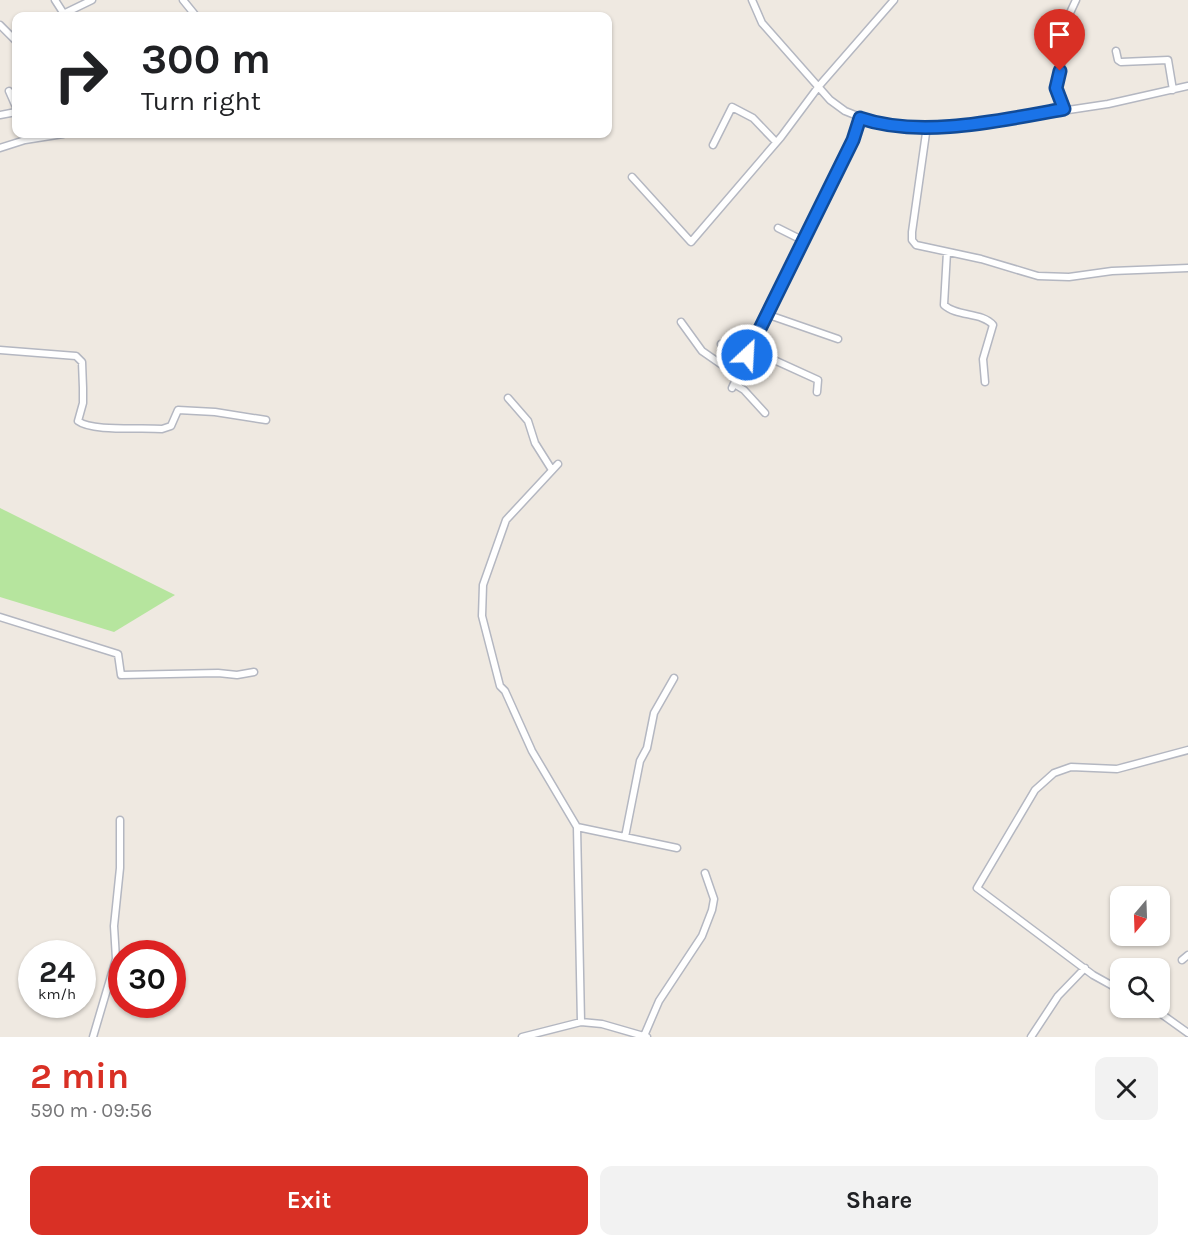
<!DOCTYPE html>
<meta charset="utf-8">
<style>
body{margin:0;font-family:Karla,sans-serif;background:#f2f2f2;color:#202124;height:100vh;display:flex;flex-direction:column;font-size:22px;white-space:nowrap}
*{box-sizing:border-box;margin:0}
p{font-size:20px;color:#757577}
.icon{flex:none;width:33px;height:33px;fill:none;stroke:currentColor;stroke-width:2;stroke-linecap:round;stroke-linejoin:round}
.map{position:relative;height:1037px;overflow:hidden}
.sheet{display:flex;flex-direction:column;background:#fff;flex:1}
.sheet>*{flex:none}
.guide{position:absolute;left:12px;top:12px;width:600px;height:126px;border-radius:12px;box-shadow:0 2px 4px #0004;background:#fff;color:#202124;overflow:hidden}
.needle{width:39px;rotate:199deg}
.controls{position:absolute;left:1110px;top:886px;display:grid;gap:12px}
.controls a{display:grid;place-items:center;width:60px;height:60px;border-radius:12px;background:#fff;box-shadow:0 2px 4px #0004;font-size:30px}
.speed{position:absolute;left:18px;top:940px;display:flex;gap:12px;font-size:30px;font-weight:700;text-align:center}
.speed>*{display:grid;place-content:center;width:78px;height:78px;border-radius:50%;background:#fff;box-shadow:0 2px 4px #0004;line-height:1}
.speed small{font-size:15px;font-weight:400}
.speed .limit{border:9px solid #d22;background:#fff;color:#111}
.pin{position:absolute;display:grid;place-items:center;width:51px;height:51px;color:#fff;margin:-62px -26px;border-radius:50% 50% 50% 0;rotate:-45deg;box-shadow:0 0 6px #0007}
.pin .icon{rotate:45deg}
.me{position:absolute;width:66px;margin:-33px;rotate:25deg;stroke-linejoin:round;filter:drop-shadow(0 0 4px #0008)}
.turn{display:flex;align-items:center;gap:21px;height:126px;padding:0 30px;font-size:27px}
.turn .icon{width:78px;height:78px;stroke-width:2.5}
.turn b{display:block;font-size:42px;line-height:51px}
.round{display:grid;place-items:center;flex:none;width:63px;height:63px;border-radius:12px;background:#f2f2f2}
.summary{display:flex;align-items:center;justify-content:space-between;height:102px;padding:0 30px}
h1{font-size:36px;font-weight:700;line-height:45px;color:#d93025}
.cta{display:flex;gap:12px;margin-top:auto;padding:12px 30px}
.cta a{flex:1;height:69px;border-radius:12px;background:#d93025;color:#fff;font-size:24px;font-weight:700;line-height:69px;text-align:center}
.cta a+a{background:#f2f2f2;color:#202124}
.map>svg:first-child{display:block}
</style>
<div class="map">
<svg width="1188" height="1037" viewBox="0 0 1188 1037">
<rect width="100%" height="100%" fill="#efe9e1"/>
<path fill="#b6e59e" d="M 0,508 L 175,595 L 114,632 L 0,597 Z"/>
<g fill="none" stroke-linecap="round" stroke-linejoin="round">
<g stroke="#b4b7c1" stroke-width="9">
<path id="minor" d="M 55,0 L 64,14
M 183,0 L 196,16
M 752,0 L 762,23 L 830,100 L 845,111 L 875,123 L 896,126 L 969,125 L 1108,104 L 1188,86
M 59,16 L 92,0
M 0,25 L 16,41
M 1116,51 L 1118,60 L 1121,62 L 1168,60 L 1173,90
M 9,91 L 16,107
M 1064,109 L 1056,88 L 1069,32 L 1069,15 L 1076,0
M 0,115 L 16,112
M 927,126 L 912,232 L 912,240 L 916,245 L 981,259 L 1038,276 L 1069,277 L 1112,271 L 1188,268
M 713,145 L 732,107 L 753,118 L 776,142
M 0,148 L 25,140 L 63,134
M 632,177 L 691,242 L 781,137 L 819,86 L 894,0
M 778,228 L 804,241
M 947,252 L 944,305 C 957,317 982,312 993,325 L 983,359 L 985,382
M 766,314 L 838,339
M 681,322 L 702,351 L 738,376
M 721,344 L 747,355
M 750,349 L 818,380 L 817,392
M 0,350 L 76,356 L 82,362 L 83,388 L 83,403 L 78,421 C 92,432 143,427 162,429 L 171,426 L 178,410 L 215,412 L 266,420
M 734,384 L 744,390 L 765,413
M 732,388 L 771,303 L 853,139 L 860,118
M 508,398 L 528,421 L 535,443 L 552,470
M 558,464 L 506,520 L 483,585 L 482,616 L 500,686 L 505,691 L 532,751 L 577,827 L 581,1022 L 602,1024 L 647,1037
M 0,617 L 118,654 L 121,675 L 218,673 L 237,675 L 254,672
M 577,827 L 677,848
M 625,837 L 640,761 L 647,748 L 654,713 L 674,678
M 1182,960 L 1188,955
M 1120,990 L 1093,975 L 977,888 L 1035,790 L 1054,773 L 1071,767 L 1117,769 L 1188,750
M 1153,1008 L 1188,1033
M 644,1036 L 659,1001 L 702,936 L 712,910 L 714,899 L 705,873
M 93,1037 L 116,959 L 114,926 L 120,868 L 120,820
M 522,1037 L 581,1022
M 1031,1037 L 1058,996 L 1085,968"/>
</g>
<use href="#minor" stroke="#fff" stroke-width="6"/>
</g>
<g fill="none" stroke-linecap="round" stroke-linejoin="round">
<g stroke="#114b97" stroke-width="15">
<path id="route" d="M 747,355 L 853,140 L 860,118 C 921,139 1002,120 1064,109 L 1056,88 L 1060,71"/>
</g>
<use href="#route" stroke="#1a73e8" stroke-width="10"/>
</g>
</svg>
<div class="controls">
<a><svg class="needle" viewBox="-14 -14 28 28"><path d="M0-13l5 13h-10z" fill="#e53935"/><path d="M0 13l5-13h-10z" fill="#757577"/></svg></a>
<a><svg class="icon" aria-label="search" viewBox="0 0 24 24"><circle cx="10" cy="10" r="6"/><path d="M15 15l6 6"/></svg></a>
</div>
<div class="speed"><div>24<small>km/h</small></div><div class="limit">30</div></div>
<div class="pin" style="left:1060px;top:71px;background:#d93025"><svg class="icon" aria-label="arrive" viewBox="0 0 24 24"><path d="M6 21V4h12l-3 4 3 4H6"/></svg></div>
<svg class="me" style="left:747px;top:355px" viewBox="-20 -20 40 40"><circle r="17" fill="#1a73e8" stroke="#fff" stroke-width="3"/><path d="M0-11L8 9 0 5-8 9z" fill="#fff"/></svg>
<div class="guide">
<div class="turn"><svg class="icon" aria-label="right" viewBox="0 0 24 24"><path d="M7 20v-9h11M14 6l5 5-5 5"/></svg><div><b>300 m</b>Turn right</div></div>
</div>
</div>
<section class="sheet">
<div class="summary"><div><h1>2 min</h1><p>590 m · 09:56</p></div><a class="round"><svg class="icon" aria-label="close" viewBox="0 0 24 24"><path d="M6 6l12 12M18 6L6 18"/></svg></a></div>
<div class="cta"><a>Exit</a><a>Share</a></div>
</section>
